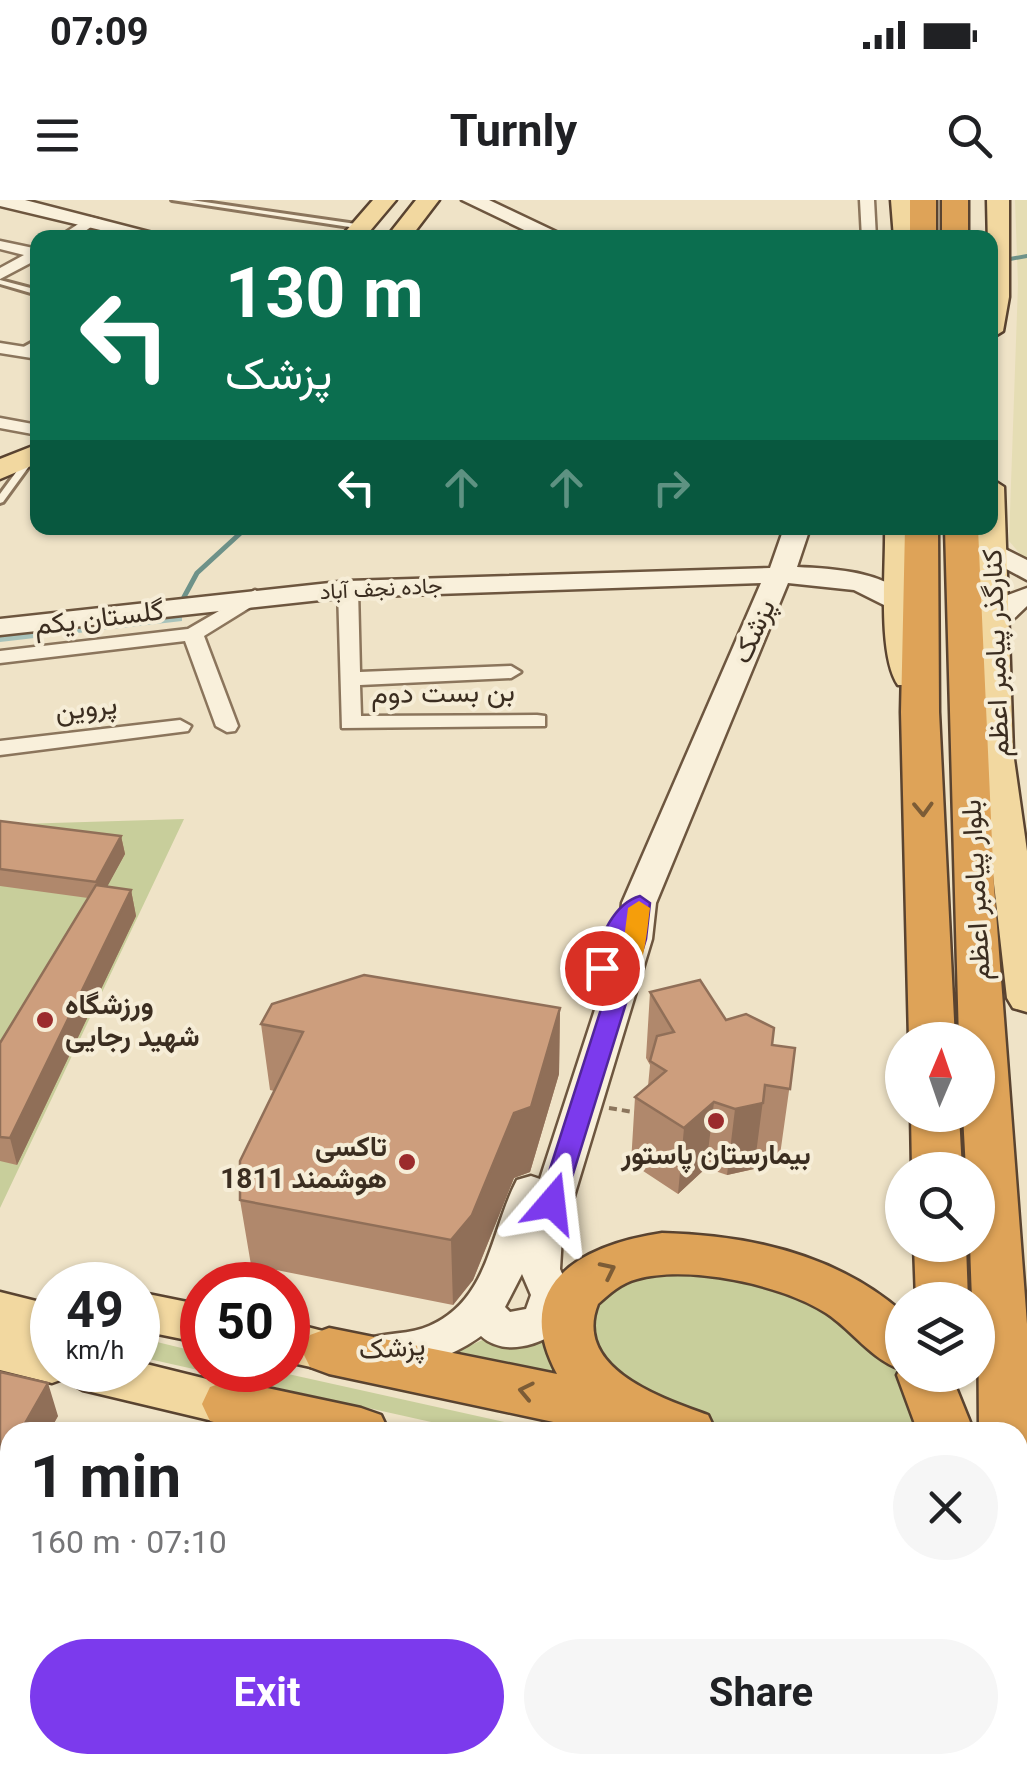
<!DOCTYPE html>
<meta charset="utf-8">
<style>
body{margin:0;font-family:Georgia,Vazirmatn,serif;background:#f6f6f6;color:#202124;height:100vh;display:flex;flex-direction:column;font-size:38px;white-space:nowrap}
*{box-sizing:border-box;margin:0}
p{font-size:32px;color:#757577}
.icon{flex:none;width:55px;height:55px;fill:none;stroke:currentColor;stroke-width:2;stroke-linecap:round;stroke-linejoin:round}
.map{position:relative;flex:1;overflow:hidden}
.sheet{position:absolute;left:0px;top:1222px;width:1028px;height:352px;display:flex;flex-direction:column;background:#fff;border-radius:30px 30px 0 0;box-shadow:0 2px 8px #0004}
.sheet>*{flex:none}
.top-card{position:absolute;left:30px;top:30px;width:968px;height:305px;border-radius:20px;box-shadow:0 2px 8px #0004;background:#0b6e4f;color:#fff;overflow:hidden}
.needle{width:65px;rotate:2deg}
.buttons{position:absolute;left:885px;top:822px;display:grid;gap:20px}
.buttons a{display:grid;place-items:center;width:110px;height:110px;border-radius:50%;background:#fff;box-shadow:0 2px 8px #0004;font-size:50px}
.speed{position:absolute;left:30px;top:1062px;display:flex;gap:20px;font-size:50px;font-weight:700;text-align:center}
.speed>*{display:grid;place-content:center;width:130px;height:130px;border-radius:50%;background:#fff;box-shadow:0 2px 8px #0004;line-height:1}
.speed small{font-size:25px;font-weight:400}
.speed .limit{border:15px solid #d22;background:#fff;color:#111}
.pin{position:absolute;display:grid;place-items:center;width:85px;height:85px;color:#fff;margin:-42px;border:5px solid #fff;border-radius:50%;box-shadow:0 2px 10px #0007}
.me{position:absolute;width:110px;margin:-55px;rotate:17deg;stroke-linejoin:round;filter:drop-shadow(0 0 8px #0008)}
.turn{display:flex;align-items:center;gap:35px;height:210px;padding:0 30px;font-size:45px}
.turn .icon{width:130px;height:130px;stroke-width:2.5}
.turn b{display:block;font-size:70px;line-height:85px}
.lanes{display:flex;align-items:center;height:95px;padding:0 30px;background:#0003;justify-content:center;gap:50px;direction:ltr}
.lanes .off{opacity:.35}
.round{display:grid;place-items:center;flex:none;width:105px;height:105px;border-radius:52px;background:#f6f6f6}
.head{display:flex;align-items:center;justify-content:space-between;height:170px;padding:0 30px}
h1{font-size:60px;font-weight:700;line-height:75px}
.cta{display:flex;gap:20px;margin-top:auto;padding:20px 30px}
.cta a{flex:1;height:115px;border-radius:60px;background:#7c3aed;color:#fff;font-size:40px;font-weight:700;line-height:115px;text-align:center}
.cta a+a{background:#f6f6f6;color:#202124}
.status{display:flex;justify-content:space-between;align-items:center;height:70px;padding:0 50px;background:#fff;direction:ltr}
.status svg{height:28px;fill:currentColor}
header{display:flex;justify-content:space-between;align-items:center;height:130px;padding:0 30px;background:#fff;font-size:45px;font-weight:700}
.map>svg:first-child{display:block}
</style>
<div class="status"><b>07:09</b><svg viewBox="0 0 49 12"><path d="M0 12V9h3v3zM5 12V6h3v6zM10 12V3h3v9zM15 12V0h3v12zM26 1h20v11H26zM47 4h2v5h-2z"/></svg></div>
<header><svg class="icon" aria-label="menu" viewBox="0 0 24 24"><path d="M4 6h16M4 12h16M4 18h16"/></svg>Turnly<svg class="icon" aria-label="search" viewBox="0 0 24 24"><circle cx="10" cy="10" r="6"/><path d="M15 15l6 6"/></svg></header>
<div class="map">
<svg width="1027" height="1574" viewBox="0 0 1027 1574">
<rect width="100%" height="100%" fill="#efe3c7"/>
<path fill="#e5ddb4" d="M 1015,0 L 1027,0 L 1027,362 L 1009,341 L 1018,84 Z"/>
<path fill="#c8ce9b" d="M 184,619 L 0,1008 L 0,631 L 19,624 Z
M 711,1061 L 889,1132 L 902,1147 L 902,1175 L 931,1185 L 942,1232 L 688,1232 L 642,1220 C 605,1163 584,1147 594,1076 Z
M 496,1134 L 545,1136 L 591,1196 L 444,1157 Z
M 157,1142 L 202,1153 L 202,1170 L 270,1170 L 549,1232 L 476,1232 L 149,1159 L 142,1155 L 143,1147 Z
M 702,1565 L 831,1565 L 823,1574 L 715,1574 Z"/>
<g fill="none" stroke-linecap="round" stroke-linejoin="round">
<path stroke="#6e9289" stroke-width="4" d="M 1010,59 L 1027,56"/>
<path stroke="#6e9289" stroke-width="5" d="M 184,397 L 197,373 L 246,328"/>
<path fill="#a8c3bb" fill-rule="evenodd" d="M 176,412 L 182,413 L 182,421 L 0,442 L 0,432 Z"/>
<g stroke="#8b755c" stroke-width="6">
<path id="lane" d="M 172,0 L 191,0 L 363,25 L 367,27 L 363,29 Z
M 0,80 L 38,90 L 38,95 L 0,84 Z
M 38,139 L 38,145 L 27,151 L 20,149 Z
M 28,256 L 35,258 L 3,302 L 0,303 L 0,294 Z"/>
</g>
<g stroke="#8b755c" stroke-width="5">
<path id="street" d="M 860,0 L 874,0 L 876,38 L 862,38 Z
M 89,17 L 101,20 L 75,38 L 57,38 Z
M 0,41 L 38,49 L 38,59 L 0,79 L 0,68 L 24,55 L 0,49 Z
M 0,143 L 38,149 L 38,159 L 0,153 Z
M 0,218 L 38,225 L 38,235 L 0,228 Z
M 348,383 L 358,389 L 360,472 L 511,466 L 521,472 L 511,478 L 360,485 L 361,516 L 537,515 L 545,516 L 545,526 L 342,528 L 338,389 Z
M 255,390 L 265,396 L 262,400 L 204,436 L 238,526 L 235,531 L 227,532 L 216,526 L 185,441 L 0,463 L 0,451 L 188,429 Z
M 180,520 L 191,526 L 188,531 L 0,555 L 0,541 Z
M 0,1528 L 10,1533 L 10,1565 L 53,1565 L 57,1574 L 13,1574 L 0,1567 Z"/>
</g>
<g stroke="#6d563f" stroke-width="5">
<path id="secondary" d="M 0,0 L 25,0 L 172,38 L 134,38 L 0,6 Z
M 462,0 L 489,0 L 569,38 L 541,38 Z
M 784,328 L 810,328 L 797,367 C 837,369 890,371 916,406 L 902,414 L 854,390 L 788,383 L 656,703 L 652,739 L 562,1036 L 560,1069 L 584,1122 L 578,1134 L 563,1139 L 552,1135 C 530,1148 501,1154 481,1136 C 450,1158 405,1176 367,1163 L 361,1151 L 367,1139 C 387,1132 410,1135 429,1126 C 490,1100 490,1031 517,980 L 531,976 L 540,979 L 618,739 L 622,703 L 761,383 L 348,397 L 0,435 L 0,419 L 348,381 L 770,368 ZM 522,1074 L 531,1095 L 526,1109 L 510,1112 L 505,1107 Z
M 993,343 L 1027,360 L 1027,380 L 984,357 L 980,351 Z
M 1027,388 L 1027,406 L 1003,429 L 983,429 L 979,423 L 1000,398 Z
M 106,1565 L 156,1565 L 154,1574 L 104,1574 Z"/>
</g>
<g stroke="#594330" stroke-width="5">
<path id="primary" d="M 373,0 L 396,0 L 364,38 L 340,38 Z
M 416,0 L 439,0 L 410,38 L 386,38 Z
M 891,0 L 913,0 L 918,38 L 894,38 Z
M 987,0 L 1009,0 L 1009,97 L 1003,131 L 990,139 Z
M 38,244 L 38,263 L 0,279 L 0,259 Z
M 990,278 L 1004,287 L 1013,552 L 1027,651 L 1027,812 L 1013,808 L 1007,798 L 979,552 L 976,328 L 990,328 Z
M 885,328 L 915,328 L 919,443 L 927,478 L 922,485 L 898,485 C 877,454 886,367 885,328 Z
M 0,1092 L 52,1105 L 52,1170 L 138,1170 L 138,1162 L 247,1189 L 255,1204 L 247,1219 L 230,1225 L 83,1190 L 63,1179 L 52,1183 L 0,1170 Z
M 138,1092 L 202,1105 L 202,1143 L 138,1130 Z
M 288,1122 L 346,1137 L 353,1151 L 346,1165 L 329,1171 L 288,1162 Z"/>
</g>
<g stroke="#594330" stroke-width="5">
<path id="highway" d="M 910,0 L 936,0 L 936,38 L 910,38 Z
M 942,0 L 968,0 L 968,38 L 942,38 Z
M 905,328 L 938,328 L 939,512 L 955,840 L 909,840 L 901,512 Z
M 945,328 L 978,328 L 994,686 L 1027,1124 L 1027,1249 L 1018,1253 L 1018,1232 L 979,1232 L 978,1100 L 972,1100 L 970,1045 L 978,1045 L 978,970 L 966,970 L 963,915 L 978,915 L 978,840 L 959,840 Z
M 911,915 L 959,915 L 962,970 L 912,970 Z
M 662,1033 C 748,1035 837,1055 902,1112 L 902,1175 L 951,1175 L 974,1232 L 918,1232 L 897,1175 L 900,1169 C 871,1159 852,1130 826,1113 C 781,1084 688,1065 637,1079 C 621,1083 609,1094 598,1104 C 572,1169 664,1199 708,1215 L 716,1232 L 600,1232 L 329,1174 L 310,1167 L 302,1151 L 310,1135 L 329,1128 L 557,1174 C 509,1084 582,1045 662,1033 Z
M 914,1045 L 966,1045 L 968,1100 L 916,1100 Z
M 230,1180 L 361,1208 L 381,1215 L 389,1232 L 252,1232 L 210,1221 L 202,1204 L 210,1187 Z
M 1018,1286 L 1027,1288 L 1027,1340 L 1018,1338 Z
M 1018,1348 L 1027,1350 L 1027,1406 L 1018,1403 Z
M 1018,1479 L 1027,1483 L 1027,1574 L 981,1574 L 981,1565 L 1018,1565 Z
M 564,1565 L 632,1565 L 635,1574 L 568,1574 Z
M 633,1565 L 701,1565 L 704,1574 L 637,1574 Z
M 857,1565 L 978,1565 L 978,1574 L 854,1574 Z"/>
</g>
<path stroke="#8b755c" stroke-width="4" stroke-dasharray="8 5" stroke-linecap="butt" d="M 609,908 L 639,913"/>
<use href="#lane" fill="#f9f0db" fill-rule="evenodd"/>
<use href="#street" fill="#f9f0db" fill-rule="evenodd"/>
<use href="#secondary" fill="#f9f0db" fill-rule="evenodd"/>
<use href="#primary" fill="#f2d8a0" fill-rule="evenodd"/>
<use href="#highway" fill="#dea358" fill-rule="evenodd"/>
</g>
<path fill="#b0886c" d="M 0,621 L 121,636 L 125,654 L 107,686 L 131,690 L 136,716 L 17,965 L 0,961 L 0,843 L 88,698 L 0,686 Z
M 650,792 L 726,820 L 772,845 L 795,848 L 780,955 L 756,951 L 754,969 L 727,975 L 706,968 L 678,994 L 631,963 L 635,897 L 648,886 L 650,865 L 646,858 Z
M 560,808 L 559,874 L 530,972 L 514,978 L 473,1080 L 453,1105 L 251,1065 L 240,1000 L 274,891 L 270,890 L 261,824 Z
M 0,1172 L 58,1216 L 49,1232 L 10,1232 L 10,1297 L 0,1295 Z"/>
<path fill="#906f58" d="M 121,636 L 125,654 L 100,700 L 96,682 Z
M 131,690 L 136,716 L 17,965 L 10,938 Z
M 560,808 L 559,874 L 530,972 L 514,978 L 473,1080 L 453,1105 L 451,1040 L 514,913 Z
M 765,885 L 754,969 L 727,975 L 735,909 Z
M 714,902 L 706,968 L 678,994 L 684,928 Z
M 48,1183 L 58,1216 L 49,1232 L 20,1232 Z
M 10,1251 L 10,1288 L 2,1265 Z"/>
<path fill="#cd9e7d" stroke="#906f58" stroke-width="2.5" d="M 0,621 L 121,636 L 96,682 L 0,669 Z
M 96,685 L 131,690 L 10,938 L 0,937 L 0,843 Z
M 364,775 L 560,808 L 531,907 L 514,913 L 472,1015 L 451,1040 L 240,1000 L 240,961 L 303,832 L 261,824 L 272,804 Z
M 700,780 L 726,820 L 746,814 L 774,828 L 772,845 L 795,848 L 790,889 L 765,885 L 763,903 L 735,909 L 714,902 L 684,928 L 635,897 L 666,871 L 650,861 L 657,836 L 674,832 L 650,792 Z
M 0,1172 L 48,1183 L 20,1232 L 10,1232 L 10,1251 L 2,1265 L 0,1265 Z"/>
<defs><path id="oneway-chevron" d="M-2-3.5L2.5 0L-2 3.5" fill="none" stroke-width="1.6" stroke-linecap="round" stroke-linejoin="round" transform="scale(2.5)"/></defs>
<g stroke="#7c5c36">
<use href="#oneway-chevron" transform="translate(923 609) rotate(88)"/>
<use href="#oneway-chevron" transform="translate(608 1070) rotate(-26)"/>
<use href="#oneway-chevron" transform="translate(526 1191) rotate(-168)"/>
</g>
<path fill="#7c3aed" stroke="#51269a" stroke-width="2.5" d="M 640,696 L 650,703 L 646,739 L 564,1003 L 552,1013 L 539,1003 L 625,734 L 610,774 L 594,774 L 590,768 C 599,743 611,704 640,696 Z"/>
<path fill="#f59e0b" d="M 639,701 L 650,708 C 647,729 644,785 621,791 L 610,784 L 624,739 L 628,708 Z"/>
<g fill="#9b2b2c" stroke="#f6edd7" stroke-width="4">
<circle cx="45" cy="820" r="10"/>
<circle cx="716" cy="921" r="10"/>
<circle cx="407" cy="962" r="10"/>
</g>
<g text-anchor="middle" stroke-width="8" stroke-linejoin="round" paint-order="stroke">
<g font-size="22" fill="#3b2d20" stroke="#f6edd7">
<text transform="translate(381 388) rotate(-3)" y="8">جاده نجف آباد</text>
</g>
<g font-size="28" fill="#3b2d20" stroke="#f6edd7">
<text transform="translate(99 417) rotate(-7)" y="10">گلستان یکم</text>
<text transform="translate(753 431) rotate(-66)" y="10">پزشک</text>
<text transform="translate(995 453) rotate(-92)" y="10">کنارگذر پیامبر اعظم</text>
<text transform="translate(443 492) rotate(-1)" y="10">بن بست دوم</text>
<text transform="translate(86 507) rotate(-7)" y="10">پروین</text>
<text transform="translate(975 690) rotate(-93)" y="10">بلوار پیامبر اعظم</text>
<text transform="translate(392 1147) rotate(-4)" y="10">پزشک</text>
</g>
<g font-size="28" font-weight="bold" fill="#3b2d20" stroke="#f6edd7" text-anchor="start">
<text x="65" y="814">ورزشگاه<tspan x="65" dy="32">شهید رجایی</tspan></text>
<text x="387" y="956" text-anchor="end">تاکسی<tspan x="387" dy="32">هوشمند 1811</tspan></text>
<text x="716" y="964" text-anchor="middle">بیمارستان پاستور</text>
</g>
</g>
</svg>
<div class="buttons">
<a><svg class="needle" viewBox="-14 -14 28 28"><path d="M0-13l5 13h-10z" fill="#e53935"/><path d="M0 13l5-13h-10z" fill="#757577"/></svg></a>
<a><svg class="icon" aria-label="search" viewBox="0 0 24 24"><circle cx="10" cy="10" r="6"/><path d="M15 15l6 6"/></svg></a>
<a><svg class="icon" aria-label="layers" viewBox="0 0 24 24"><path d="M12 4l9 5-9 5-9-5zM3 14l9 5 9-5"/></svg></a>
</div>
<div class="speed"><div>49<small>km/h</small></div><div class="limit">50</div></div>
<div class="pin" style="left:602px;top:768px;background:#d93025"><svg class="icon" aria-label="arrive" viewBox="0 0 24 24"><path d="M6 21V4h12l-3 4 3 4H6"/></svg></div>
<svg class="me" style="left:552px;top:1003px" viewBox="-20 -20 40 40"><path d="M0-17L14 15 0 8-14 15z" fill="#7c3aed" stroke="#fff" stroke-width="4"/></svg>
<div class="top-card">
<div class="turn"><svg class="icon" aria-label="left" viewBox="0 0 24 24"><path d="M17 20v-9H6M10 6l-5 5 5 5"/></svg><div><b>130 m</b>پزشک</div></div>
<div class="lanes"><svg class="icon" aria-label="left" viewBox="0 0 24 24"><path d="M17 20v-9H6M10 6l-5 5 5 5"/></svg><svg class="icon off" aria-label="ahead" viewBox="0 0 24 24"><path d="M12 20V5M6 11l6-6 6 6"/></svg><svg class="icon off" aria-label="ahead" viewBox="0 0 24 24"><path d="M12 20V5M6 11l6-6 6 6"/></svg><svg class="icon off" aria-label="right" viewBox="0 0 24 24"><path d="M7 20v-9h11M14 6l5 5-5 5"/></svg></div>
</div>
<section class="sheet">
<div class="head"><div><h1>1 min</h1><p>160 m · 07:10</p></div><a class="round"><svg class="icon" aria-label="close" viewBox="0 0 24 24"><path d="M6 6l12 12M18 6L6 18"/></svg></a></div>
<div class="cta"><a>Exit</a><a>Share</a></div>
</section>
</div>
